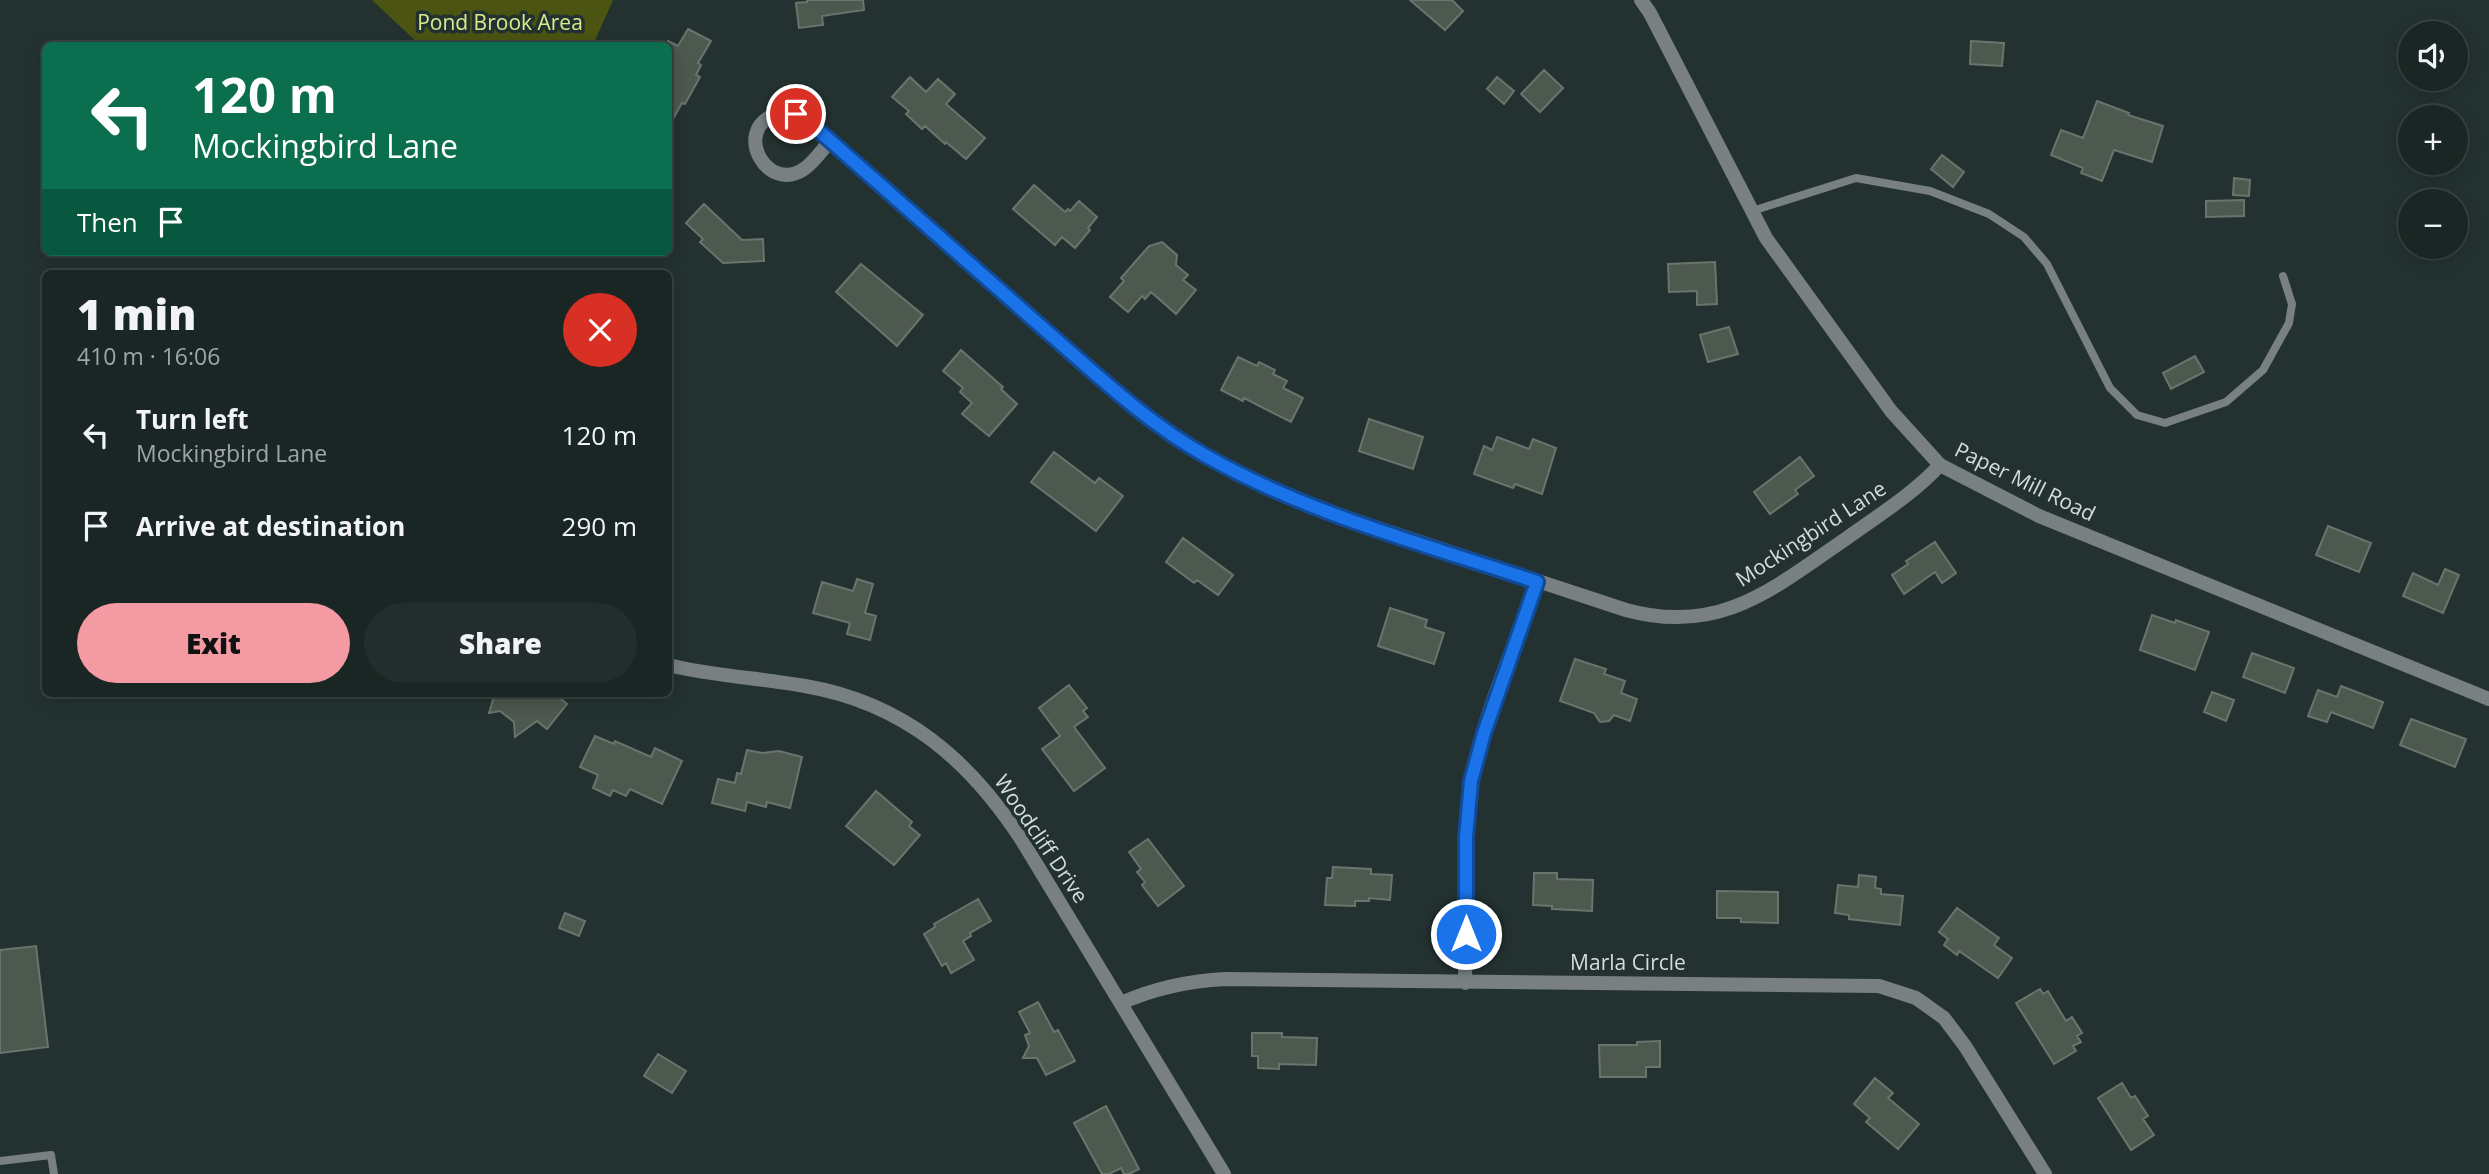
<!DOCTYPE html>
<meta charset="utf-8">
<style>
body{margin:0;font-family:"Open Sans",sans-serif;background:#232e2c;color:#f1f3f6;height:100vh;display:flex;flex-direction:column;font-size:26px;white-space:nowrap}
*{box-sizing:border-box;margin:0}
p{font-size:23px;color:#9fa5a6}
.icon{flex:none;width:38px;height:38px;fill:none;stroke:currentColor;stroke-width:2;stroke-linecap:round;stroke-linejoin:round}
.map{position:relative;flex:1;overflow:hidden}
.panel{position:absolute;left:42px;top:270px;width:630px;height:427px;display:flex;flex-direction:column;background:#1a2624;border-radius:10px;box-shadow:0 4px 18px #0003,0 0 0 2px #384341}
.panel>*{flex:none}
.guide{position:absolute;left:42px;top:42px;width:630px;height:214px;border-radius:10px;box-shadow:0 4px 18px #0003,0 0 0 2px #384341;background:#0b6e4f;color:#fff;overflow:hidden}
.buttons{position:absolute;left:2398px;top:21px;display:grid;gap:14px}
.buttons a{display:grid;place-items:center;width:70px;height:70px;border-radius:50%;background:#1a2624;box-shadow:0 4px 18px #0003,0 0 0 2px #384341;font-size:35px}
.pin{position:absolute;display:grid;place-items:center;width:60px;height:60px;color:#fff;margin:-30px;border:4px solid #fff;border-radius:50%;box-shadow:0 2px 7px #0007}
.me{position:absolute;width:77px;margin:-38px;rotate:0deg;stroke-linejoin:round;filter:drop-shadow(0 0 5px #0008)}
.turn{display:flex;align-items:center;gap:24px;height:147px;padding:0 35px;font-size:32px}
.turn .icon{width:91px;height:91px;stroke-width:2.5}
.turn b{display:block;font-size:49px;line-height:60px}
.then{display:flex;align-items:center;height:66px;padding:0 35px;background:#0003;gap:14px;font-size:26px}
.round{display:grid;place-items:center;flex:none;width:74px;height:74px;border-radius:37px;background:#232e2c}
.head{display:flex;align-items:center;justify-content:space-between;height:119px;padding:0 35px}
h1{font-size:42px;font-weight:800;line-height:52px}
.cta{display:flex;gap:14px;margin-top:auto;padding:14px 35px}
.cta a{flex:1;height:80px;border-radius:42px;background:#f49aa3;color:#111;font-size:28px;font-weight:800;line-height:80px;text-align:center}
.cta a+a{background:#232e2c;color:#f1f3f6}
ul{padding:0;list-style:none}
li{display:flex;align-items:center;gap:21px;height:91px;padding:0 35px}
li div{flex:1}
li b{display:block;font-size:26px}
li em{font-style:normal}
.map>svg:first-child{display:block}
</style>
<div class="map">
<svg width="2489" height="1174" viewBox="0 0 2489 1174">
<rect width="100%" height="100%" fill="#233230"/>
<path fill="#4b5411" d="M 372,0 L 613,0 L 593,45 L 421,46 Z"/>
<path fill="#4d584f" stroke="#69756c" stroke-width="2" d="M 807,0 L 863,0 L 864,10 L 822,16 L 823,25 L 799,28 L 796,3 L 807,2 Z
M 1410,0 L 1452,0 L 1463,11 L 1445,30 Z
M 688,29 L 711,41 L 698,63 L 701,65 L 696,75 L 700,77 L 685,104 L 682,103 L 668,128 L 668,41 L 678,46 Z
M 1971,41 L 2004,43 L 2002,66 L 1970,64 Z
M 1544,70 L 1563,88 L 1540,112 L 1521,94 Z
M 910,77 L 926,92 L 938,79 L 955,94 L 946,104 L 985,138 L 966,159 L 946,142 L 945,144 L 925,126 L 922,129 L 906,114 L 909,111 L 892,97 Z
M 1497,77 L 1514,91 L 1504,104 L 1487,89 Z
M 2097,101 L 2129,113 L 2128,115 L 2163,126 L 2152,162 L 2114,150 L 2102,181 L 2081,173 L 2083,168 L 2051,155 L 2061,130 L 2083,138 Z
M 1942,155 L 1964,172 L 1953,187 L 1931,169 Z
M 2234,178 L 2250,180 L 2249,196 L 2233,195 Z
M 1034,185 L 1065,212 L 1068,209 L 1070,211 L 1079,201 L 1097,217 L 1088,228 L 1090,230 L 1075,248 L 1062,237 L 1055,245 L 1013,209 Z
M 2244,200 L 2244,216 L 2206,217 L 2206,201 Z
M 704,204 L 742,240 L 763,239 L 764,261 L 723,263 L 700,242 L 703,239 L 686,223 Z
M 1162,242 L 1177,255 L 1176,265 L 1188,275 L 1183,280 L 1196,290 L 1176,314 L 1151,292 L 1145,299 L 1142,296 L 1128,312 L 1110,297 L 1124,281 L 1121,278 L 1149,246 Z
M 1715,262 L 1717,304 L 1697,305 L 1697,291 L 1669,292 L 1668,264 Z
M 861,264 L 923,315 L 897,346 L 836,292 Z
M 1729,327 L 1738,354 L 1708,362 L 1700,335 Z
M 961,350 L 1003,387 L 1001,389 L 1017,404 L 989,436 L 962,414 L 972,403 L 960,392 L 963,388 L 943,371 Z
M 2195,356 L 2204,372 L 2171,389 L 2163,373 Z
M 1238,357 L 1257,366 L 1259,362 L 1275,370 L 1273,374 L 1287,381 L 1283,388 L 1303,398 L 1291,422 L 1244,398 L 1243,401 L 1221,390 Z
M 1369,419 L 1423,437 L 1413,469 L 1359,451 Z
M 1497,437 L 1529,449 L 1533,439 L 1556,448 L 1542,494 L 1515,484 L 1513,488 L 1474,474 L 1484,446 L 1492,450 Z
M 1054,452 L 1095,483 L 1099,478 L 1123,496 L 1096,531 L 1031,482 Z
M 1800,457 L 1814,476 L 1795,490 L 1798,494 L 1770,514 L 1754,492 Z
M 2328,526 L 2371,543 L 2359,572 L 2316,555 Z
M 1183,538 L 1233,575 L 1218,595 L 1197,580 L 1194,583 L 1166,562 Z
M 1935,542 L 1956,573 L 1942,583 L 1935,572 L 1904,594 L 1892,575 L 1908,564 L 1906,561 Z
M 2445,569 L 2459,575 L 2443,613 L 2403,596 L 2413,573 L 2438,585 Z
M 857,579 L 873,584 L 865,613 L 876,616 L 870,640 L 847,634 L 850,623 L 813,613 L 822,582 L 853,591 Z
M 1390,608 L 1427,620 L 1425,627 L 1444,633 L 1434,664 L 1378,646 Z
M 2152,615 L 2175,623 L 2176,620 L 2209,632 L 2195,670 L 2140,650 Z
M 2252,653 L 2294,668 L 2285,693 L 2243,677 Z
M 1575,659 L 1606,669 L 1604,674 L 1625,681 L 1621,693 L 1637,699 L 1630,721 L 1614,715 L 1609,721 L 1600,722 L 1594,713 L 1560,701 Z
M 1069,685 L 1087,708 L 1083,711 L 1088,717 L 1074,727 L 1105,768 L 1074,791 L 1042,749 L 1060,736 L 1039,708 Z
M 2341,686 L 2383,702 L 2373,728 L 2331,712 L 2327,722 L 2308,716 L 2318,690 L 2337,697 Z
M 2212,692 L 2234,700 L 2226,721 L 2204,712 Z
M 495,693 L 554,693 L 567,704 L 547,729 L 537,721 L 515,737 L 514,722 L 500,711 L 489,713 Z
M 2411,719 L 2466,739 L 2455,767 L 2400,745 Z
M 595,736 L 614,744 L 615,741 L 651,757 L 655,748 L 682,761 L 662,804 L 630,789 L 626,796 L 613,790 L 610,796 L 593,788 L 598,775 L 580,767 Z
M 747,750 L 762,753 L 779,751 L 802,757 L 790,808 L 767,802 L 766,807 L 747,802 L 745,811 L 712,803 L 718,779 L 735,783 L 737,773 L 741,774 Z
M 876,791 L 912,822 L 909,826 L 920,835 L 894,865 L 846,826 Z
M 1148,839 L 1184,886 L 1158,906 L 1142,885 L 1145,882 L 1137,872 L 1141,869 L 1129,852 Z
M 1333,867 L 1371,869 L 1371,874 L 1392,875 L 1390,900 L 1369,898 L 1369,901 L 1355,901 L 1355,906 L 1325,905 L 1327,878 L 1332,878 Z
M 1534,873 L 1557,873 L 1557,879 L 1593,880 L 1592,911 L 1552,909 L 1552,906 L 1533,905 Z
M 1859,875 L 1876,877 L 1875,888 L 1881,889 L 1881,894 L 1903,896 L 1900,925 L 1849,919 L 1849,915 L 1835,913 L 1838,885 L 1858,887 Z
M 1717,891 L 1778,892 L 1778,923 L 1741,922 L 1741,918 L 1717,918 Z
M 978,899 L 991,921 L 970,933 L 971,936 L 963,941 L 974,960 L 951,973 L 946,963 L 942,966 L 924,934 L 935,927 L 934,924 Z
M 1957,908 L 1999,938 L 1994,945 L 2012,958 L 1998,978 L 1959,951 L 1957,955 L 1944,945 L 1948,939 L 1939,932 Z
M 565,913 L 585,921 L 579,936 L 559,928 Z
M 36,946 L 48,1047 L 0,1053 L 0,950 Z
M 2040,989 L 2043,994 L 2048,991 L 2066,1021 L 2072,1017 L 2082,1033 L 2077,1036 L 2081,1042 L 2073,1046 L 2076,1051 L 2054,1064 L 2016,1003 Z
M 1038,1002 L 1054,1032 L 1058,1030 L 1075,1061 L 1046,1075 L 1037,1058 L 1023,1058 L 1029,1046 L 1025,1035 L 1030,1033 L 1019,1012 Z
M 1252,1033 L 1282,1033 L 1282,1037 L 1317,1038 L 1316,1065 L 1279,1064 L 1279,1069 L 1258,1068 L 1258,1056 L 1252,1056 Z
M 1660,1041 L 1660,1067 L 1646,1067 L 1646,1077 L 1600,1077 L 1599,1045 L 1637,1045 L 1637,1042 Z
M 658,1054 L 686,1071 L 672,1093 L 644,1076 Z
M 1875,1078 L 1893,1093 L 1888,1098 L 1919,1124 L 1898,1149 L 1866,1122 L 1870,1118 L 1854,1104 Z
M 2122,1083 L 2131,1098 L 2135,1096 L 2148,1116 L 2143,1119 L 2154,1135 L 2131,1150 L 2098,1098 Z
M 1106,1106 L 1139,1169 L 1129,1174 L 1124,1174 L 1121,1168 L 1109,1174 L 1102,1174 L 1074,1123 Z"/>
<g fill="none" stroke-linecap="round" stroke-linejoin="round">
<path stroke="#798082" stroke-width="8" d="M 1752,211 L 1856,178 L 1930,191 L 1989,214 L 2024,237 L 2047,264 L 2110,388 L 2137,415 L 2165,423 L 2226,402 L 2263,370 L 2289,323 L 2292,304 L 2283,276
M 0,1161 L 51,1155 L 54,1174"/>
<path stroke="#798082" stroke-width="14" d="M 1641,0 L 1650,13 L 1766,238 L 1891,411 L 1940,465 L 2039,516 L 2489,699
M 830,141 C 822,150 814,162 804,169 C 767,194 733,131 774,115 C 783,111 792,111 801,116 C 811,121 821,133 830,141 L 1096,374 L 1157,424 L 1190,447 L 1251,480 L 1317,508 L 1626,610 C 1720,636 1774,588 1847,538 C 1879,515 1913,494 1940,465
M 668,665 C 713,676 760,678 805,686 C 904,703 970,760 1023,842 L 1224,1174
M 1465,983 C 1466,919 1460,842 1471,780 C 1483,716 1515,644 1537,582
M 1121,1003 C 1155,988 1187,981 1225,979 L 1879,986 L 1916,998 L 1944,1018 L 1965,1046 L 2045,1174"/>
</g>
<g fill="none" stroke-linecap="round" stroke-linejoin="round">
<g stroke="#114b97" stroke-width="18">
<path id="route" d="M 796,114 L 818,130 C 893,196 968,263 1044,329 C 1096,374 1146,422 1206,456 C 1308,514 1427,545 1537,582 L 1484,733 L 1471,781 L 1466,837 L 1466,934"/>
</g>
<use href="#route" stroke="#1a73e8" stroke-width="12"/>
</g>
<g text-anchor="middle" stroke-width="7" stroke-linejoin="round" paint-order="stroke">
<g font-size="21" fill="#daea8c" stroke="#233230">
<text x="500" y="30">Pond Brook Area</text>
</g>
<g font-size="21" fill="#d3dddb" stroke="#233230">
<text transform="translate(2025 482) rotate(26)" y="7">Paper Mill Road</text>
<text transform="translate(1811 534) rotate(-33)" y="7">Mockingbird Lane</text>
<text transform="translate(1041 839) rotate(56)" y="7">Woodcliff Drive</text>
<text x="1628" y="970">Marla Circle</text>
</g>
</g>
</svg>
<div class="buttons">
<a><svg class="icon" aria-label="sound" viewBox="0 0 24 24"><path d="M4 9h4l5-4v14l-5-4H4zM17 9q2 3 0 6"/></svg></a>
<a>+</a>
<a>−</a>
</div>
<div class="pin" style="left:796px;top:114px;background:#d93025"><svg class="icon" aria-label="arrive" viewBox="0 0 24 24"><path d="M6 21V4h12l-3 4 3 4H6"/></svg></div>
<svg class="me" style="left:1466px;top:934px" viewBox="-20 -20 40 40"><circle r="17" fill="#1a73e8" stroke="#fff" stroke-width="3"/><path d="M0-11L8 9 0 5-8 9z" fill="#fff"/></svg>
<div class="guide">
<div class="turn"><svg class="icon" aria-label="left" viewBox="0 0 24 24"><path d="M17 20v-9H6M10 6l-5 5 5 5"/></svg><div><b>120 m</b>Mockingbird Lane</div></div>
<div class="then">Then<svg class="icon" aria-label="arrive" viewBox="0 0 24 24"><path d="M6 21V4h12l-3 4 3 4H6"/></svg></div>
</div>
<section class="panel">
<div class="head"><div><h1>1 min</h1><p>410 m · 16:06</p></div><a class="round" style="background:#d93025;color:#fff"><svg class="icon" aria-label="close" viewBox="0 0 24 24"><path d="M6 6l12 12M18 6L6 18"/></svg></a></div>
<ul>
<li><svg class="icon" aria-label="left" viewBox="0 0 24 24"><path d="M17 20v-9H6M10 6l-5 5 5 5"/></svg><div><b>Turn left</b><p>Mockingbird Lane</p></div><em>120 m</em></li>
<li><svg class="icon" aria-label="arrive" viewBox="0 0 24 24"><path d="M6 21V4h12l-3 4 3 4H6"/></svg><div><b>Arrive at destination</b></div><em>290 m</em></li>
</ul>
<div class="cta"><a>Exit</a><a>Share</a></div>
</section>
</div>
